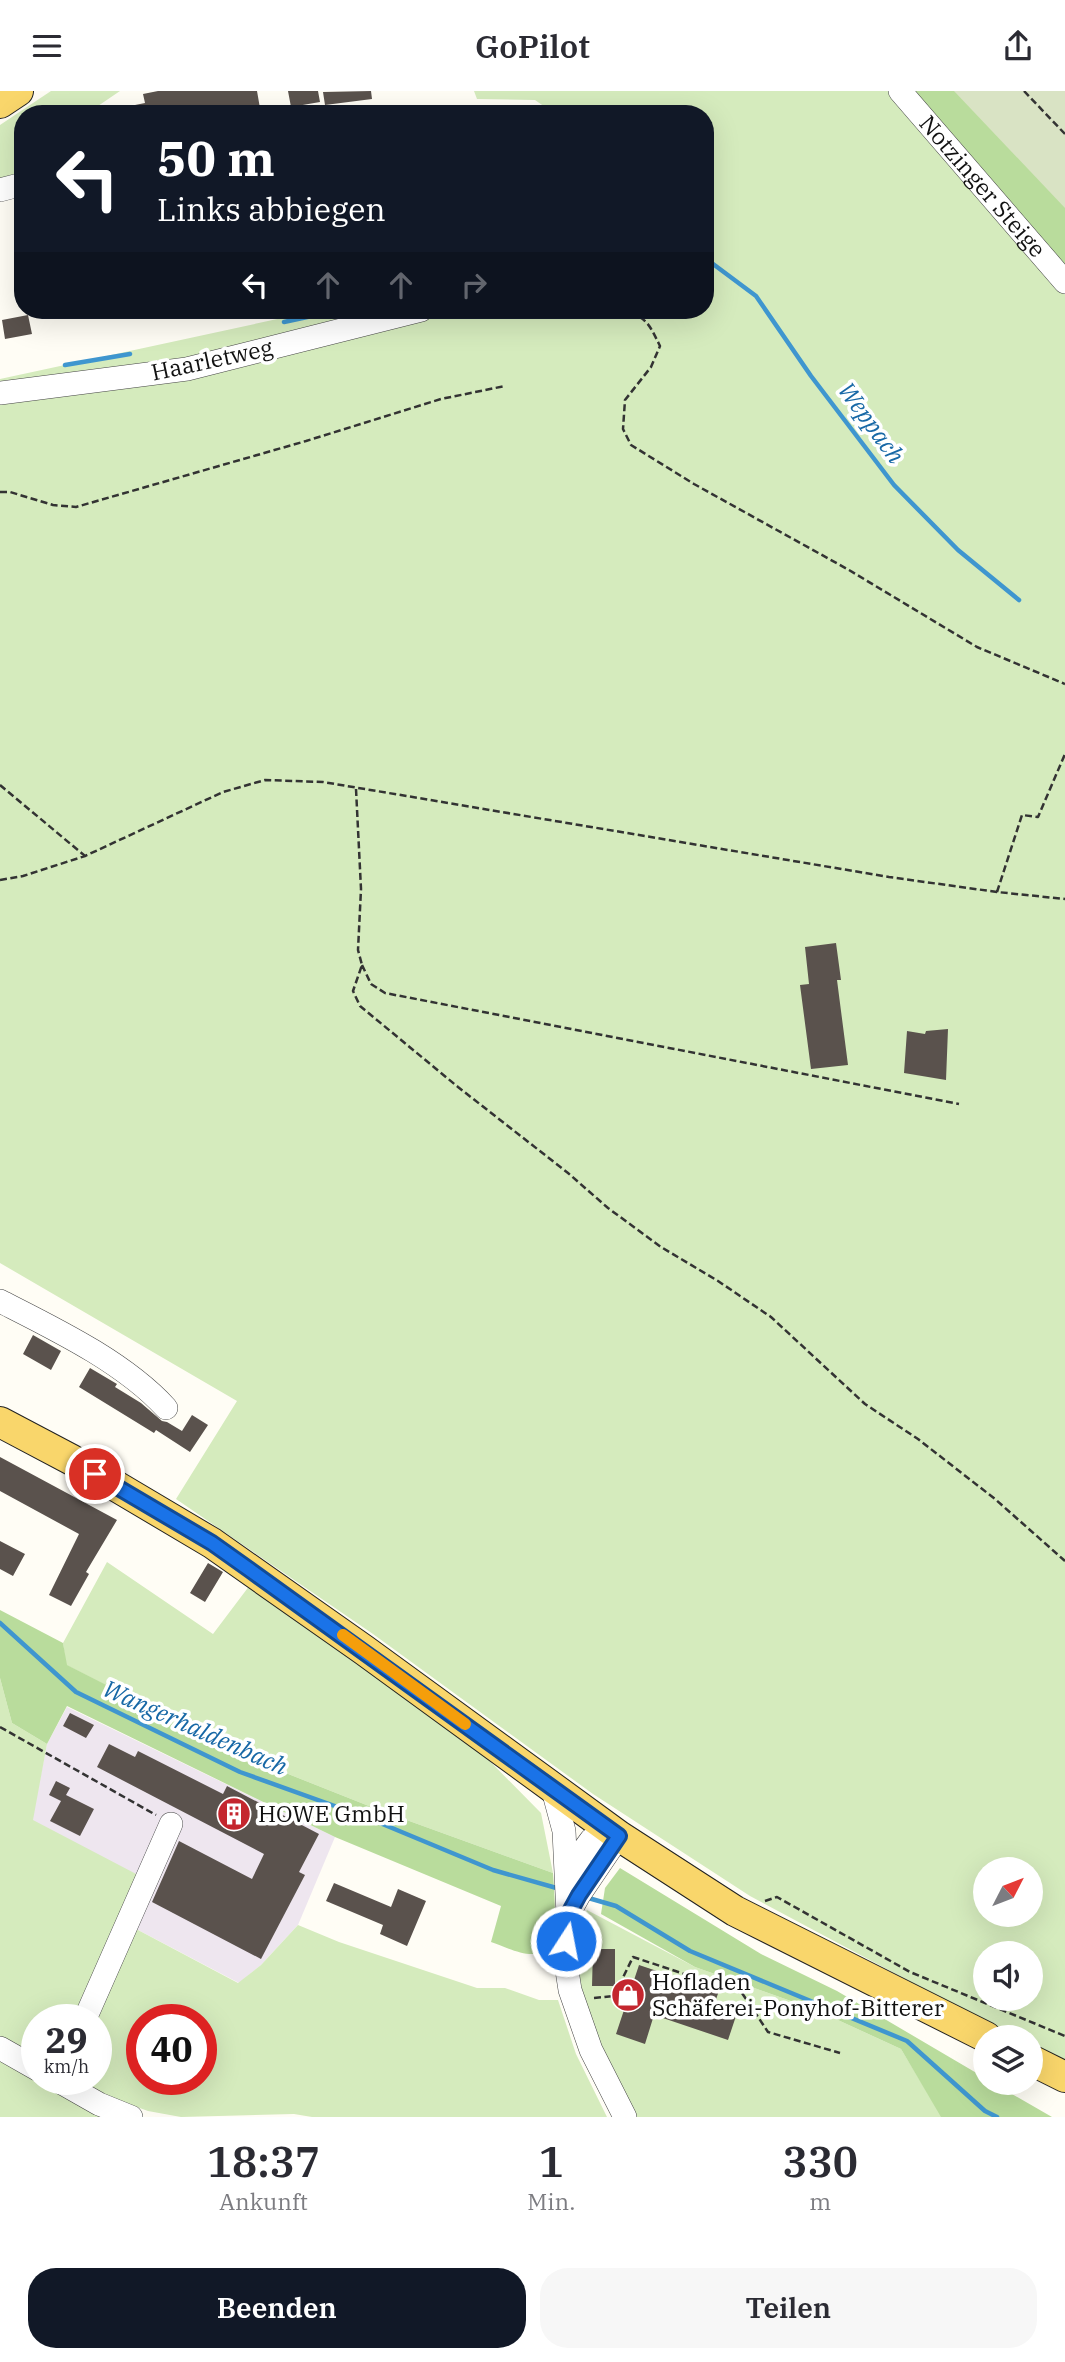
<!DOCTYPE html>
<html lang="de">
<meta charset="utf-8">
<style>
body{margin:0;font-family:"IBM Plex Serif",serif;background:#f7f7f7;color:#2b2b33;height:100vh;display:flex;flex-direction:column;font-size:26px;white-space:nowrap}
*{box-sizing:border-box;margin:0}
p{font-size:23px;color:#7c7c81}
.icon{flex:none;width:38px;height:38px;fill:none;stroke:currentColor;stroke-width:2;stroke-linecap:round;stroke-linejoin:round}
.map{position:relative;height:2026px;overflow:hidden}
.details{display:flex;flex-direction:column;background:#fff;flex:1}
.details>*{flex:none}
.guide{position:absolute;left:14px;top:14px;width:700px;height:214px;border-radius:28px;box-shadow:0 7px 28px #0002;background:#111827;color:#fff;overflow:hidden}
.needle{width:46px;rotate:48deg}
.tools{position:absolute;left:973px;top:1766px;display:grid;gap:14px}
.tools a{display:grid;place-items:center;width:70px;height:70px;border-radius:50%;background:#fff;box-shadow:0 7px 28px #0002;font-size:35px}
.speed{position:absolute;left:21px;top:1913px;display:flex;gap:14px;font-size:35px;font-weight:700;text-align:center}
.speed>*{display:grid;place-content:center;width:91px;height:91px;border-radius:50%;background:#fff;box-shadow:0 7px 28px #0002;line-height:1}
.speed small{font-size:18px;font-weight:400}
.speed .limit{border:10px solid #d22;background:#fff;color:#111}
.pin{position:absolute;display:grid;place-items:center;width:60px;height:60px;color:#fff;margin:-30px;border:4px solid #fff;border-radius:50%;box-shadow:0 2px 7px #0007}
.me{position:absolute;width:77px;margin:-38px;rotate:11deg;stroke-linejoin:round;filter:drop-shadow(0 0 5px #0008)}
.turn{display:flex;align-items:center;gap:24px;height:147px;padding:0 28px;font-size:32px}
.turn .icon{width:91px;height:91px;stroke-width:2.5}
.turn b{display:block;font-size:49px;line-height:60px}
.lanes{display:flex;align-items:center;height:66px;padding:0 28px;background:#0003;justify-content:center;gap:35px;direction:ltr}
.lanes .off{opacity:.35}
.eta{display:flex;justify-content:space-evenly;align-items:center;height:119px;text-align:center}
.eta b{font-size:42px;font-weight:600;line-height:49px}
.cta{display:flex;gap:14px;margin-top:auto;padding:14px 28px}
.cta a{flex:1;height:80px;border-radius:28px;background:#111827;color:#fff;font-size:28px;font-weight:600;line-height:80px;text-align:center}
.cta a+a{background:#f7f7f7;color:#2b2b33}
header{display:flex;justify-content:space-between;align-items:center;height:91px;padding:0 28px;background:#fff;font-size:32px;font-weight:600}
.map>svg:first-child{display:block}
</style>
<header><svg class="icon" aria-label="menu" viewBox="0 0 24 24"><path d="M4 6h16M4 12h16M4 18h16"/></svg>GoPilot<svg class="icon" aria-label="share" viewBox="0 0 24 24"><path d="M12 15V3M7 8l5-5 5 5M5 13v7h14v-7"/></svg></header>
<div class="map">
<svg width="1065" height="2026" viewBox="0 0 1065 2026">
<rect width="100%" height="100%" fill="#fffdf5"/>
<path fill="#eee6ef" d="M 67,1616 L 335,1746 L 298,1834 L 261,1874 L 239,1892 L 121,1830 L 32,1729 L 47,1653 Z"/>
<path fill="#d5ebbd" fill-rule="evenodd" d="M 51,0 L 120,0 L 95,17 L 96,23 L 23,23 L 23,83 L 0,91 L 0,34 Z
M 474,0 L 890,0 L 1065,201 L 1065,1973 L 1031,1955 L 1031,1946 L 1014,1946 L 750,1805 L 593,1703 L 373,1543 L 176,1408 L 237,1310 L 0,1172 L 0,288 L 319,219 L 705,219 L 705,23 L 555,23 L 535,9 L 477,8 ZM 985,1778 L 1031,1778 L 1031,1824 L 985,1824 ZM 985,1862 L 1031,1862 L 1031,1908 L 985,1908 Z
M 107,1471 L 213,1543 L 253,1490 L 454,1634 L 541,1722 L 553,1782 L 379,1719 L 258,1671 L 66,1574 L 63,1552 Z
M 0,1587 L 12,1632 L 47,1653 L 33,1729 L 140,1785 L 121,1830 L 238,1892 L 261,1874 L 298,1834 L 339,1851 L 477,1897 L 505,1897 L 539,1909 L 558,1909 L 576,1963 L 607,2026 L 312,2026 L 294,2023 L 181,2026 L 148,2020 L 112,2007 L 76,1988 L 96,1988 L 96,1928 L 37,1928 L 37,1967 L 0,1947 ZM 142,1928 L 201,1928 L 201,1988 L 142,1988 Z
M 587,1819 L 695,1876 L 816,1919 L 901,1958 L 942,2026 L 635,2026 L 599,1959 L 579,1887 L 582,1829 Z
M 0,1960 L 37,1988 L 50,1988 L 116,2026 L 0,2026 Z"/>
<path fill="#b9dc9c" d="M 908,0 L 1065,0 L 1065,175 Z
M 0,1519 L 63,1552 L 67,1574 L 258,1671 L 379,1719 L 553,1782 C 554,1802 562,1860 534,1863 C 521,1864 503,1855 491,1851 L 501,1815 L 335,1746 L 67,1615 L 47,1653 L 12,1632 L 0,1587 Z
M 620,1777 L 761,1863 L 837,1900 L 985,1987 L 985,1992 L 993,1992 L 1052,2026 L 941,2026 L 901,1958 L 816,1919 L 695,1876 L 601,1823 L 605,1797 Z"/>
<path fill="#d9e3c4" d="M 954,0 L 1065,0 L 1065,117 Z"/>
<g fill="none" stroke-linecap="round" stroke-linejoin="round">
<path stroke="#3f96cf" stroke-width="4.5" d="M 705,167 L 756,205 L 811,285 L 894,394 L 958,459 L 1019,509
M 284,231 L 312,225
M 65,274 L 130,263
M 0,1532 L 76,1601 L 240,1681 L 368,1727 L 493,1779 L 560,1798
M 585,1806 L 616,1815 L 690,1860 L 907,1950 L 985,2020 L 997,2026"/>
</g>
<path fill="#5a524d" d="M 158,0 L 257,0 L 261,23 L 121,23 L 120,17 L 145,12 L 143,3 Z
M 288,0 L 318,0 L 320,11 L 291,16 Z
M 371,0 L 372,8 L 325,14 L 323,1 Z
M 28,224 L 32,243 L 5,248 L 2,229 Z
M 836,852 L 841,889 L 837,889 L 848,974 L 811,978 L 800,894 L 809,893 L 805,856 Z
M 948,938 L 946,989 L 904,982 L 907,940 L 925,943 L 926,940 Z
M 33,1244 L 61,1260 L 51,1279 L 23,1263 Z
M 90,1277 L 117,1293 L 115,1296 L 141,1312 L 162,1330 L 167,1331 L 182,1340 L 192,1324 L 208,1334 L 190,1361 L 156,1339 L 154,1342 L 79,1296 Z
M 0,1366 L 117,1429 L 86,1481 L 89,1483 L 71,1515 L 49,1504 L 79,1443 L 0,1400 Z
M 0,1450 L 25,1463 L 13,1485 L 0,1478 Z
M 208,1472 L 223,1481 L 205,1511 L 190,1502 Z
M 70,1622 L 94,1634 L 86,1647 L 63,1635 Z
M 109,1653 L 135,1666 L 138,1660 L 223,1703 L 227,1695 L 319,1743 L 299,1781 L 305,1784 L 261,1868 L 152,1811 L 179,1750 L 252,1788 L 264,1763 L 97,1676 Z
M 56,1690 L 70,1697 L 66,1704 L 94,1718 L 80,1745 L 50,1730 L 61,1710 L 49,1704 Z
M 334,1792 L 391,1816 L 398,1798 L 426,1810 L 407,1855 L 380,1843 L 383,1834 L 326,1810 Z
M 593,1858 L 615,1858 L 615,1895 L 592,1895 Z
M 639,1874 L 684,1889 L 685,1886 L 720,1897 L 714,1914 L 737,1922 L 728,1949 L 654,1924 L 645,1953 L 616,1943 Z"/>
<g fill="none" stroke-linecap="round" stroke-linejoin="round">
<g stroke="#444" stroke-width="24">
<g id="minor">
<path id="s1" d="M 900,0 L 1065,191"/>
<path d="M 0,99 L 23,93"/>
<path d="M 0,302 L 187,278 L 421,219"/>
<path d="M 0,1210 C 55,1238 124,1271 166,1317"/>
<path d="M 553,1699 L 564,1740 L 568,1824 L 566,1873 L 570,1899 L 591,1959 L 625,2026"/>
<path d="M 569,1788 L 574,1772 L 591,1749 L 619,1745"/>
<path d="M 568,1824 L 579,1804 L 619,1745"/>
<path d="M 85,1928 L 171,1733"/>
<path d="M 0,1957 L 37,1978"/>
<path d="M 55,1988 L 99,2013 L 131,2026"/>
</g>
</g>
<g stroke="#222" stroke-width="32">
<path id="major" d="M 0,12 L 18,0
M 0,1331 L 72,1369 L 212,1452 L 364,1559 L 619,1745 L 735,1820 L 986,1946
M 1031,1969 L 1065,1986"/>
</g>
<path stroke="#333" stroke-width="2.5" stroke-dasharray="7 3.5" stroke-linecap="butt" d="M 1024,0 L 1065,43
M 620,219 C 647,226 648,231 660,255 L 651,276 L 625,309 L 623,338 L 631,354 L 694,393 L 849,479 L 977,556 L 1065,593
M 0,401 L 10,401 L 53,414 L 76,416 L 306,350 L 441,308 L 505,295
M 0,694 L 85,765
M 356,698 L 361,798 L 358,859 L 362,874 L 353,900 L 360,915 L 458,996 L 568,1082 L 608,1117 L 661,1156 L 718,1190 L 771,1226 L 865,1313 L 918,1348 L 995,1408 L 1065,1470
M 0,789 L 23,785 L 85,765 L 223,701 L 265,689 L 323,691 L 889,786 L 997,801 L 1065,808
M 997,801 L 1022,724 L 1038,726 L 1065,663
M 362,874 L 371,893 L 385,902 L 959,1013
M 0,1636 L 156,1724
M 765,1810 L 777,1806 L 910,1881 L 1065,1945
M 594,1907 L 614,1905 L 633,1866 L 742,1902 L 768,1941 L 840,1962"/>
<use href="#minor" stroke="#fff" stroke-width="23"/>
<use href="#major" stroke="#f9d66b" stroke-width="30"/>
</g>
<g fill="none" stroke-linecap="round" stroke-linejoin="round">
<g stroke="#114b97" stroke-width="18">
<path id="route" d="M 95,1383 L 212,1452 L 250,1479 L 619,1745 L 579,1804 L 568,1824 L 566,1850"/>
</g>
<use href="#route" stroke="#1a73e8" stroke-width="12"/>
<path stroke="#f59e0b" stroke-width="12" d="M 343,1544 L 465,1633"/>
</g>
<defs>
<g id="building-disc" transform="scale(1.75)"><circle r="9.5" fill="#c4262e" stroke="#fff"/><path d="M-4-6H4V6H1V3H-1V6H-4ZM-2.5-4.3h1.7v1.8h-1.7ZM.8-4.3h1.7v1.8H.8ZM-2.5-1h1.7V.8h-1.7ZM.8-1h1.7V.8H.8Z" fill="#fff"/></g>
<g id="shop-disc" transform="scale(1.75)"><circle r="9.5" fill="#c4262e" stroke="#fff"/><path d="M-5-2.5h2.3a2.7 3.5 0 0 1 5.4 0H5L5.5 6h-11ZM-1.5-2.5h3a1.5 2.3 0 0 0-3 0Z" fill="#fff"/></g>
</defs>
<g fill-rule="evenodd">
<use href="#building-disc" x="234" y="1723"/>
<use href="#shop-disc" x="628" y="1904"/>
</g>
<g text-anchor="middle" stroke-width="7" stroke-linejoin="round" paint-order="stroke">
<g font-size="23" fill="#111" stroke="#fff">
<text dy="8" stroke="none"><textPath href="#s1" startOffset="126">Notzinger Steige</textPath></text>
<text transform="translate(212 269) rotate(-12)" y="8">Haarletweg</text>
</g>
<g font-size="23" fill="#111" stroke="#fff" text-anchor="start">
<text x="258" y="1731">HOWE GmbH</text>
<text x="652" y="1899">Hofladen<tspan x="652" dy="26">Schäferei-Ponyhof-Bitterer</tspan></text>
</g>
<g font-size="24" font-style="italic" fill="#1768a6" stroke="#fff">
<text transform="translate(871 332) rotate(54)" y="8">Weppach</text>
<text transform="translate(195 1637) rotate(24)" y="8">Wangerhaldenbach</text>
</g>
</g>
</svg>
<div class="tools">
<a><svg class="needle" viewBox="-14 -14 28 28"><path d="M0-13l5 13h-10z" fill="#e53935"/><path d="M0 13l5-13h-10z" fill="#7c7c81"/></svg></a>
<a><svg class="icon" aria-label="sound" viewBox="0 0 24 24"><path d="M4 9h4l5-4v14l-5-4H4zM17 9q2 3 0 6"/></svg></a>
<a><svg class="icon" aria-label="layers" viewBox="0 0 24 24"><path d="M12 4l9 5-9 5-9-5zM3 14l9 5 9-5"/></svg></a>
</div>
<div class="speed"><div>29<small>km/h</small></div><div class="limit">40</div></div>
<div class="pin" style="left:95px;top:1383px;background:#d93025"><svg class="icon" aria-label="arrive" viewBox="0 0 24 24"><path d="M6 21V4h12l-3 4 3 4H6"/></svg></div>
<svg class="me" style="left:566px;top:1850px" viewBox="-20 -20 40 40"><circle r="17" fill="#1a73e8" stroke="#fff" stroke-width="3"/><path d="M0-11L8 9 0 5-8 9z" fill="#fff"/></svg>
<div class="guide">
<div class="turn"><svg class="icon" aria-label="left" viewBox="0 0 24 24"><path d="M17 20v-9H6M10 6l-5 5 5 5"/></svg><div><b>50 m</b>Links abbiegen</div></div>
<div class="lanes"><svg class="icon" aria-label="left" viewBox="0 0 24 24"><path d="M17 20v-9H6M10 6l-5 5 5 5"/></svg><svg class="icon off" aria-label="ahead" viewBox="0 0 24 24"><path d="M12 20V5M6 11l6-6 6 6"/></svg><svg class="icon off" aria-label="ahead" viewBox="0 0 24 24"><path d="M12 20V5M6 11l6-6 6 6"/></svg><svg class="icon off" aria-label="right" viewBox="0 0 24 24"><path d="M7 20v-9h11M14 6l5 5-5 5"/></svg></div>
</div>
</div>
<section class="details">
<div class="eta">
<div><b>18:37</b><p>Ankunft</p></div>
<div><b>1</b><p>Min.</p></div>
<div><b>330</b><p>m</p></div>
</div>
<div class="cta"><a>Beenden</a><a>Teilen</a></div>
</section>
